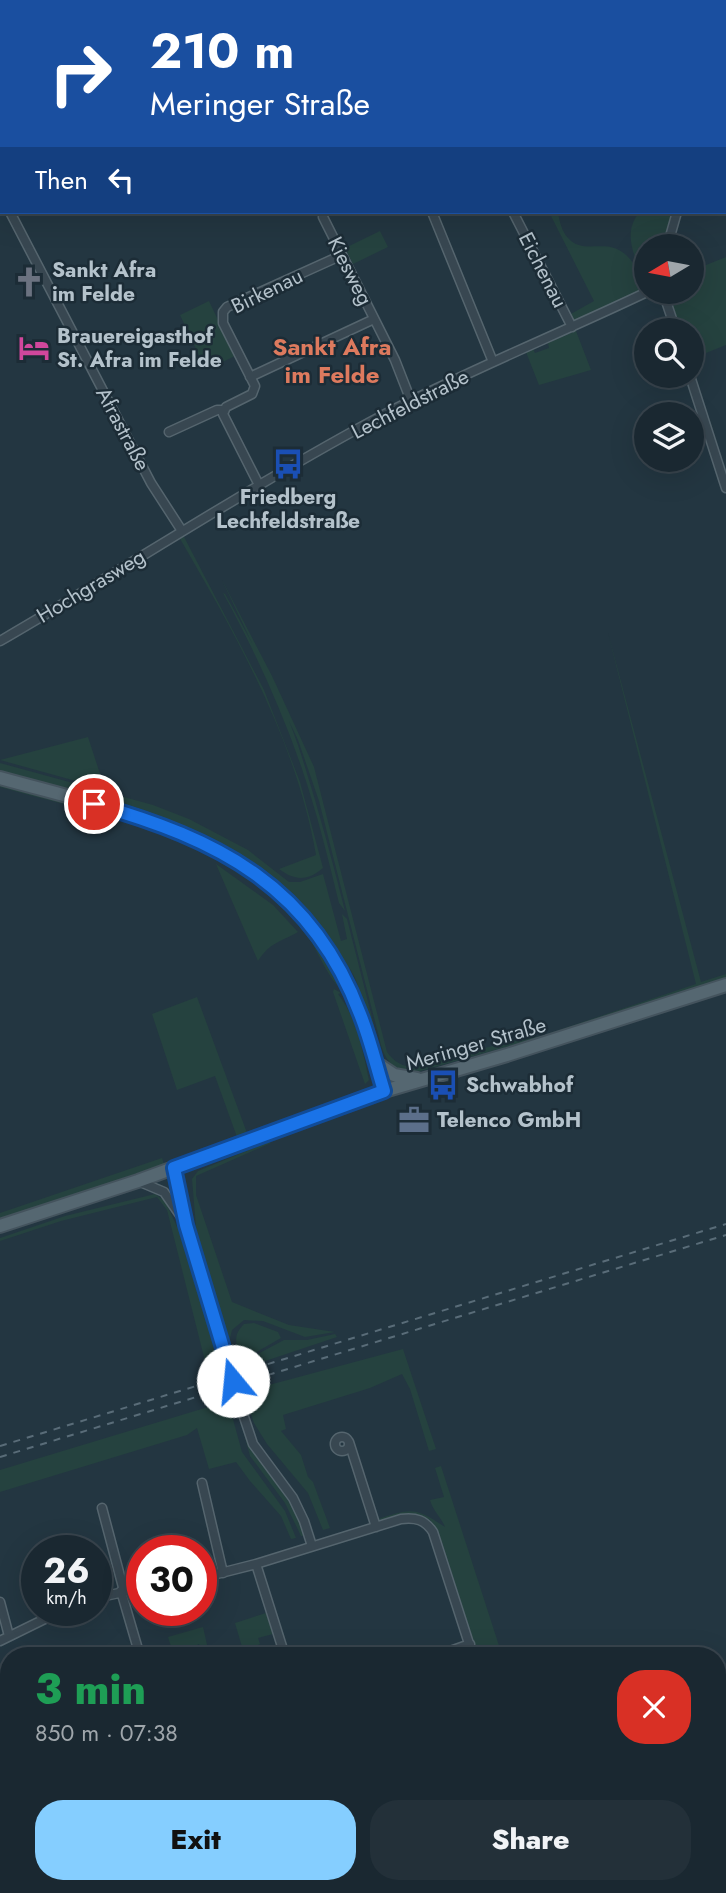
<!DOCTYPE html>
<meta charset="utf-8">
<style>
body{margin:0;font-family:Jost,sans-serif;background:#233039;color:#f1f3f6;height:100vh;display:flex;flex-direction:column;font-size:26px;white-space:nowrap}
*{box-sizing:border-box;margin:0}
p{font-size:23px;color:#9fa6ab}
.icon{flex:none;width:38px;height:38px;fill:none;stroke:currentColor;stroke-width:2;stroke-linecap:round;stroke-linejoin:round}
.map{position:relative;flex:1;overflow:hidden}
.sheet{position:absolute;left:0px;top:1647px;width:726px;height:247px;display:flex;flex-direction:column;background:#1a2831;border-radius:28px 28px 0 0;box-shadow:0 7px 28px #0002,0 0 0 2px #38444d}
.sheet>*{flex:none}
.top-card{position:absolute;left:0px;top:0px;width:726px;height:214px;box-shadow:0 7px 28px #0002,0 0 0 2px #38444d;background:#1a4fa0;color:#fff;overflow:hidden}
.needle{width:46px;rotate:260deg}
.fabs{position:absolute;left:634px;top:234px;display:grid;gap:14px}
.fabs a{display:grid;place-items:center;width:70px;height:70px;border-radius:50%;background:#1a2831;box-shadow:0 7px 28px #0002,0 0 0 2px #38444d;font-size:35px}
.speed{position:absolute;left:21px;top:1535px;display:flex;gap:14px;font-size:35px;font-weight:700;text-align:center}
.speed>*{display:grid;place-content:center;width:91px;height:91px;border-radius:50%;background:#1a2831;box-shadow:0 7px 28px #0002,0 0 0 2px #38444d;line-height:1}
.speed small{font-size:18px;font-weight:400}
.speed .limit{border:10px solid #d22;background:#fff;color:#111}
.pin{position:absolute;display:grid;place-items:center;width:60px;height:60px;color:#fff;margin:-30px;border:4px solid #fff;border-radius:50%;box-shadow:0 2px 7px #0007}
.me{position:absolute;width:77px;margin:-38px;rotate:343deg;stroke-linejoin:round;filter:drop-shadow(0 0 5px #0008)}
.turn{display:flex;align-items:center;gap:24px;height:147px;padding:0 35px;font-size:32px}
.turn .icon{width:91px;height:91px;stroke-width:2.5}
.turn b{display:block;font-size:49px;line-height:60px}
.then{display:flex;align-items:center;height:66px;padding:0 35px;background:#0003;gap:14px;font-size:26px}
.round{display:grid;place-items:center;flex:none;width:74px;height:74px;border-radius:28px;background:#233039}
.overview{display:flex;align-items:center;justify-content:space-between;height:119px;padding:0 35px}
h1{font-size:42px;font-weight:800;line-height:52px;color:#1e9e55}
.primary-button{display:flex;gap:14px;margin-top:auto;padding:14px 35px}
.primary-button a{flex:1;height:80px;border-radius:28px;background:#85ceff;color:#111;font-size:28px;font-weight:800;line-height:80px;text-align:center}
.primary-button a+a{background:#233039;color:#f1f3f6}
.map>svg:first-child{display:block}
</style>
<div class="map">
<svg width="726" height="1893" viewBox="0 0 726 1893">
<rect width="100%" height="100%" fill="#233641"/>
<path fill="#25423f" d="M 549,212 L 558,212 C 559,220 562,232 568,238 C 587,259 614,229 636,268 C 640,276 642,281 641,290 L 577,322 L 572,320 L 569,315 L 594,301 Z
M 640,212 L 674,212 L 664,247 L 646,247 L 646,280 C 635,260 621,232 640,212 Z
M 380,231 L 388,247 L 353,264 L 345,248 Z
M 726,257 L 726,345 L 691,359 L 691,331 L 678,331 L 666,292 L 691,292 L 691,271 Z
M 209,301 L 235,356 L 206,370 L 180,315 Z
M 576,331 L 591,370 L 539,385 L 526,352 L 533,349 L 535,353 L 549,348 L 548,343 Z
M 183,535 L 264,690 L 300,782 L 323,868 C 308,881 295,881 279,869 L 316,855 C 296,740 237,637 179,537 Z
M 222,580 L 272,676 L 314,767 L 387,1052 C 394,1062 403,1067 415,1067 L 507,1042 L 541,1036 L 696,984 L 608,633 L 701,982 L 726,974 L 726,979 L 531,1042 L 502,1048 L 410,1074 C 394,1069 386,1062 381,1045 L 319,801 L 298,740 Z
M 223,593 L 225,594 C 252,642 280,693 298,745 C 316,800 331,855 345,911 L 339,903 C 328,858 317,813 302,769 C 281,708 254,649 223,593 Z
M 88,737 L 105,789 L 0,760 Z
M 0,763 L 153,805 L 189,819 L 248,850 L 289,882 L 300,882 L 323,874 L 341,941 L 347,939 L 342,914 L 347,919 L 381,1053 L 388,1066 C 363,1048 368,973 339,959 C 322,936 305,912 285,891 C 217,822 91,799 0,773 Z
M 0,782 L 139,821 L 222,857 L 273,893 L 314,938 L 340,988 C 329,978 320,957 312,943 C 300,926 285,910 269,896 C 196,831 92,813 0,787 Z
M 216,864 L 273,905 L 298,932 C 281,942 270,942 258,961 Z
M 334,989 L 341,993 L 338,994 C 358,1020 362,1048 369,1080 L 365,1084 L 333,992 Z
M 197,997 L 247,1133 L 237,1137 L 215,1076 L 177,1090 L 152,1014 Z
M 268,1142 L 271,1143 L 196,1176 L 196,1195 L 232,1302 L 289,1325 L 335,1332 L 305,1337 L 263,1321 L 244,1320 L 232,1330 L 229,1342 L 200,1248 L 196,1227 L 192,1179 L 198,1171 Z
M 162,1158 L 164,1164 L 0,1221 L 0,1213 Z
M 155,1194 L 165,1201 L 179,1231 L 220,1365 L 207,1369 L 167,1210 L 157,1197 L 61,1221 L 0,1241 L 0,1238 L 65,1216 Z
M 254,1323 L 278,1332 L 281,1338 L 241,1361 C 236,1345 232,1336 244,1324 Z
M 335,1334 L 337,1337 L 244,1368 L 243,1362 L 284,1340 L 307,1340 Z
M 403,1349 L 436,1449 L 429,1451 L 410,1389 L 402,1374 L 370,1388 L 283,1415 L 286,1429 L 281,1431 L 301,1455 L 308,1477 L 313,1482 L 330,1528 L 323,1530 L 308,1493 L 267,1444 L 254,1423 L 244,1393 L 252,1404 L 260,1406 L 261,1400 L 254,1397 L 250,1390 Z
M 228,1401 L 242,1452 L 285,1511 L 296,1538 L 291,1539 L 281,1516 L 250,1481 L 236,1462 L 209,1469 L 197,1428 L 187,1435 L 0,1492 L 0,1470 Z
M 240,1419 L 252,1450 L 290,1503 L 306,1536 L 301,1536 L 285,1503 L 250,1456 Z
M 441,1466 L 502,1655 L 478,1655 L 442,1542 L 430,1520 C 403,1508 396,1524 378,1519 C 412,1508 415,1507 445,1527 C 441,1517 433,1511 430,1500 L 444,1497 L 435,1468 Z
M 266,1613 L 273,1634 L 258,1638 L 260,1644 L 256,1646 L 258,1654 L 227,1655 L 243,1650 L 235,1623 Z
M 203,1627 L 208,1649 L 198,1644 L 195,1655 L 174,1655 L 168,1637 Z
M 384,1885 L 463,1885 L 440,1893 L 381,1893 Z"/>
<g fill="none" stroke-linecap="round" stroke-linejoin="round">
<path stroke="#365669" stroke-width="12" d="M 618,0 L 623,2
M 724,48 L 726,48"/>
<g stroke="#55656e" stroke-width="11">
<path id="street" d="M 721,2 L 721,0
M 0,196 L 2,198
M 10,212 L 151,483 L 182,531
M 432,212 L 493,362
M 513,212 L 572,327
M 323,217 L 395,360 L 411,401
M 667,247 L 677,212
M 663,292 L 676,331
M 690,376 L 726,488
M 250,377 L 374,319
M 169,432 L 217,410 L 223,410
M 260,487 L 223,414 L 226,407 L 252,394 L 255,386 L 223,323 L 223,312 L 227,307 L 342,255
M 0,641 C 128,567 252,485 383,415 C 469,370 559,334 647,292
M 174,1168 L 186,1225 L 227,1361
M 138,1181 L 164,1192 L 180,1215
M 239,1402 L 253,1444 L 293,1498 L 304,1521 L 312,1546
M335 1444a7 7 0 1 1 14 0a7 7 0 1 1-14 0Z
M 349,1442 L 376,1527
M 202,1483 L 223,1573
M 102,1508 L 124,1591
M 256,1564 L 285,1656
M 201,1578 L 256,1564 L 401,1519 C 416,1517 425,1520 433,1532 L 473,1656
M 121,1591 L 140,1656
M 96,1598 L 142,1588
M 0,1602 L 9,1636
M 0,1641 L 63,1610
M 436,1656 L 470,1644
M 0,1741 L 9,1741
M 207,1885 L 209,1893
M 58,1893 L 61,1885
M 540,1893 L 543,1885"/>
</g>
<g stroke="#44535d" stroke-width="16">
<path id="primary" d="M 0,778 C 145,818 278,840 350,990 C 365,1022 374,1057 384,1091
M 376,1063 L 394,1075 L 417,1079
M 0,1226 L 138,1181 L 384,1091 L 507,1055 L 726,985"/>
</g>
<use href="#street" stroke="#384751" stroke-width="8"/>
<use href="#primary" stroke="#556771" stroke-width="12"/>
<path stroke="#596c78" stroke-width="2" stroke-dasharray="7 7" stroke-linecap="butt" d="M 0,1446 L 726,1224
M 0,1457 L 726,1235"/>
<g stroke="#55656e" stroke-width="11" stroke-linecap="butt">
<path id="street-bridge" d="M 227,1361 L 239,1402"/>
</g>
<use href="#street-bridge" stroke="#384751" stroke-width="8"/>
</g>
<g fill="none" stroke-linecap="round" stroke-linejoin="round">
<g stroke="#114b97" stroke-width="18">
<path id="route" d="M 94,804 C 218,839 312,886 360,1014 C 370,1039 376,1065 384,1091 L 174,1168 L 186,1225 L 233,1381"/>
</g>
<use href="#route" stroke="#1a73e8" stroke-width="12"/>
</g>
<defs>
<g id="church-bare" transform="scale(2.415)"><path d="M-1.2-6h2.4v3.5h3.3v2.4h-3.3V6h-2.4V-.1h-3.3v-2.4h3.3Z" fill="#6b7280" stroke="#1c2c36" stroke-width="2.5" paint-order="stroke"/></g>
<g id="hotel-bare" transform="scale(2.415)"><path d="M-6-4.5h1.5V1H6V5H4.5V3h-9V5H-6ZM-4 0a1.8 1.8 0 1 1 3.6 0ZM.5 0V-2.5h3Q6-2.5 6 0Z" fill="#d1479c" stroke="#1c2c36" stroke-width="2.5" paint-order="stroke"/></g>
<g id="bus-bare" transform="scale(2.415)"><path d="M-5-6H5V4H4V6H2V4H-2V6H-4V4H-5ZM-3.5-4V0h7V-4ZM-3.5 1.2v1.5H-2V1.2ZM2 1.2v1.5H3.5V1.2Z" fill="#1a4fb4" stroke="#1c2c36" stroke-width="2.5" paint-order="stroke"/></g>
<g id="office-bare" transform="scale(2.415)"><path d="M-6-3h4V-5.5h4V-3h4V5H-6ZM-1-4.5V-3h2v-1.5ZM-6 0V1H6V0Z" fill="#5c6f8a" stroke="#1c2c36" stroke-width="2.5" paint-order="stroke"/></g>
</defs>
<g fill-rule="evenodd">
<use href="#church-bare" x="29" y="282"/>
<use href="#hotel-bare" x="34" y="348"/>
<use href="#bus-bare" x="288" y="464"/>
<use href="#bus-bare" x="443" y="1085"/>
<use href="#office-bare" x="414" y="1120"/>
</g>
<g text-anchor="middle" stroke-width="5" stroke-linejoin="round" paint-order="stroke">
<g font-size="21" font-weight="bold" fill="#b4c2cb" stroke="#1c2c36" text-anchor="start">
<text x="52" y="277">Sankt Afra<tspan x="52" dy="24">im Felde</tspan></text>
<text x="57" y="343">Brauereigasthof<tspan x="57" dy="24">St. Afra im Felde</tspan></text>
<text x="288" y="504" text-anchor="middle">Friedberg<tspan x="288" dy="24">Lechfeldstraße</tspan></text>
<text x="466" y="1092">Schwabhof</text>
<text x="437" y="1127">Telenco GmbH</text>
</g>
<g font-size="21" fill="#b4c2cb" stroke="#1c2c36">
<text transform="translate(543 270) rotate(63)" y="7">Eichenau</text>
<text transform="translate(350 271) rotate(63)" y="7">Kiesweg</text>
<text transform="translate(267 291) rotate(-26)" y="7">Birkenau</text>
<text transform="translate(410 404) rotate(-27)" y="7">Lechfeldstraße</text>
<text transform="translate(123 429) rotate(62)" y="7">Afrastraße</text>
<text transform="translate(91 586) rotate(-31)" y="7">Hochgrasweg</text>
<text transform="translate(476 1044) rotate(-16)" y="7">Meringer Straße</text>
</g>
<g font-size="24" font-weight="bold" fill="#dd7a5e" stroke="#1c2c36">
<text x="332" y="355">Sankt Afra<tspan x="332" dy="28">im Felde</tspan></text>
</g>
</g>
</svg>
<div class="fabs">
<a><svg class="needle" viewBox="-14 -14 28 28"><path d="M0-13l5 13h-10z" fill="#e53935"/><path d="M0 13l5-13h-10z" fill="#9fa6ab"/></svg></a>
<a><svg class="icon" aria-label="search" viewBox="0 0 24 24"><circle cx="10" cy="10" r="6"/><path d="M15 15l6 6"/></svg></a>
<a><svg class="icon" aria-label="layers" viewBox="0 0 24 24"><path d="M12 4l9 5-9 5-9-5zM3 14l9 5 9-5"/></svg></a>
</div>
<div class="speed"><div>26<small>km/h</small></div><div class="limit">30</div></div>
<div class="pin" style="left:94px;top:804px;background:#d93025"><svg class="icon" aria-label="arrive" viewBox="0 0 24 24"><path d="M6 21V4h12l-3 4 3 4H6"/></svg></div>
<svg class="me" style="left:233px;top:1381px" viewBox="-20 -20 40 40"><circle r="19" fill="#fff"/><path d="M0-13L10 11 0 6-10 11z" fill="#1a73e8"/></svg>
<div class="top-card">
<div class="turn"><svg class="icon" aria-label="right" viewBox="0 0 24 24"><path d="M7 20v-9h11M14 6l5 5-5 5"/></svg><div><b>210 m</b>Meringer Straße</div></div>
<div class="then">Then<svg class="icon" aria-label="left" viewBox="0 0 24 24"><path d="M17 20v-9H6M10 6l-5 5 5 5"/></svg></div>
</div>
<section class="sheet">
<div class="overview"><div><h1>3 min</h1><p>850 m · 07:38</p></div><a class="round" style="background:#d93025;color:#fff"><svg class="icon" aria-label="close" viewBox="0 0 24 24"><path d="M6 6l12 12M18 6L6 18"/></svg></a></div>
<div class="primary-button"><a>Exit</a><a>Share</a></div>
</section>
</div>
